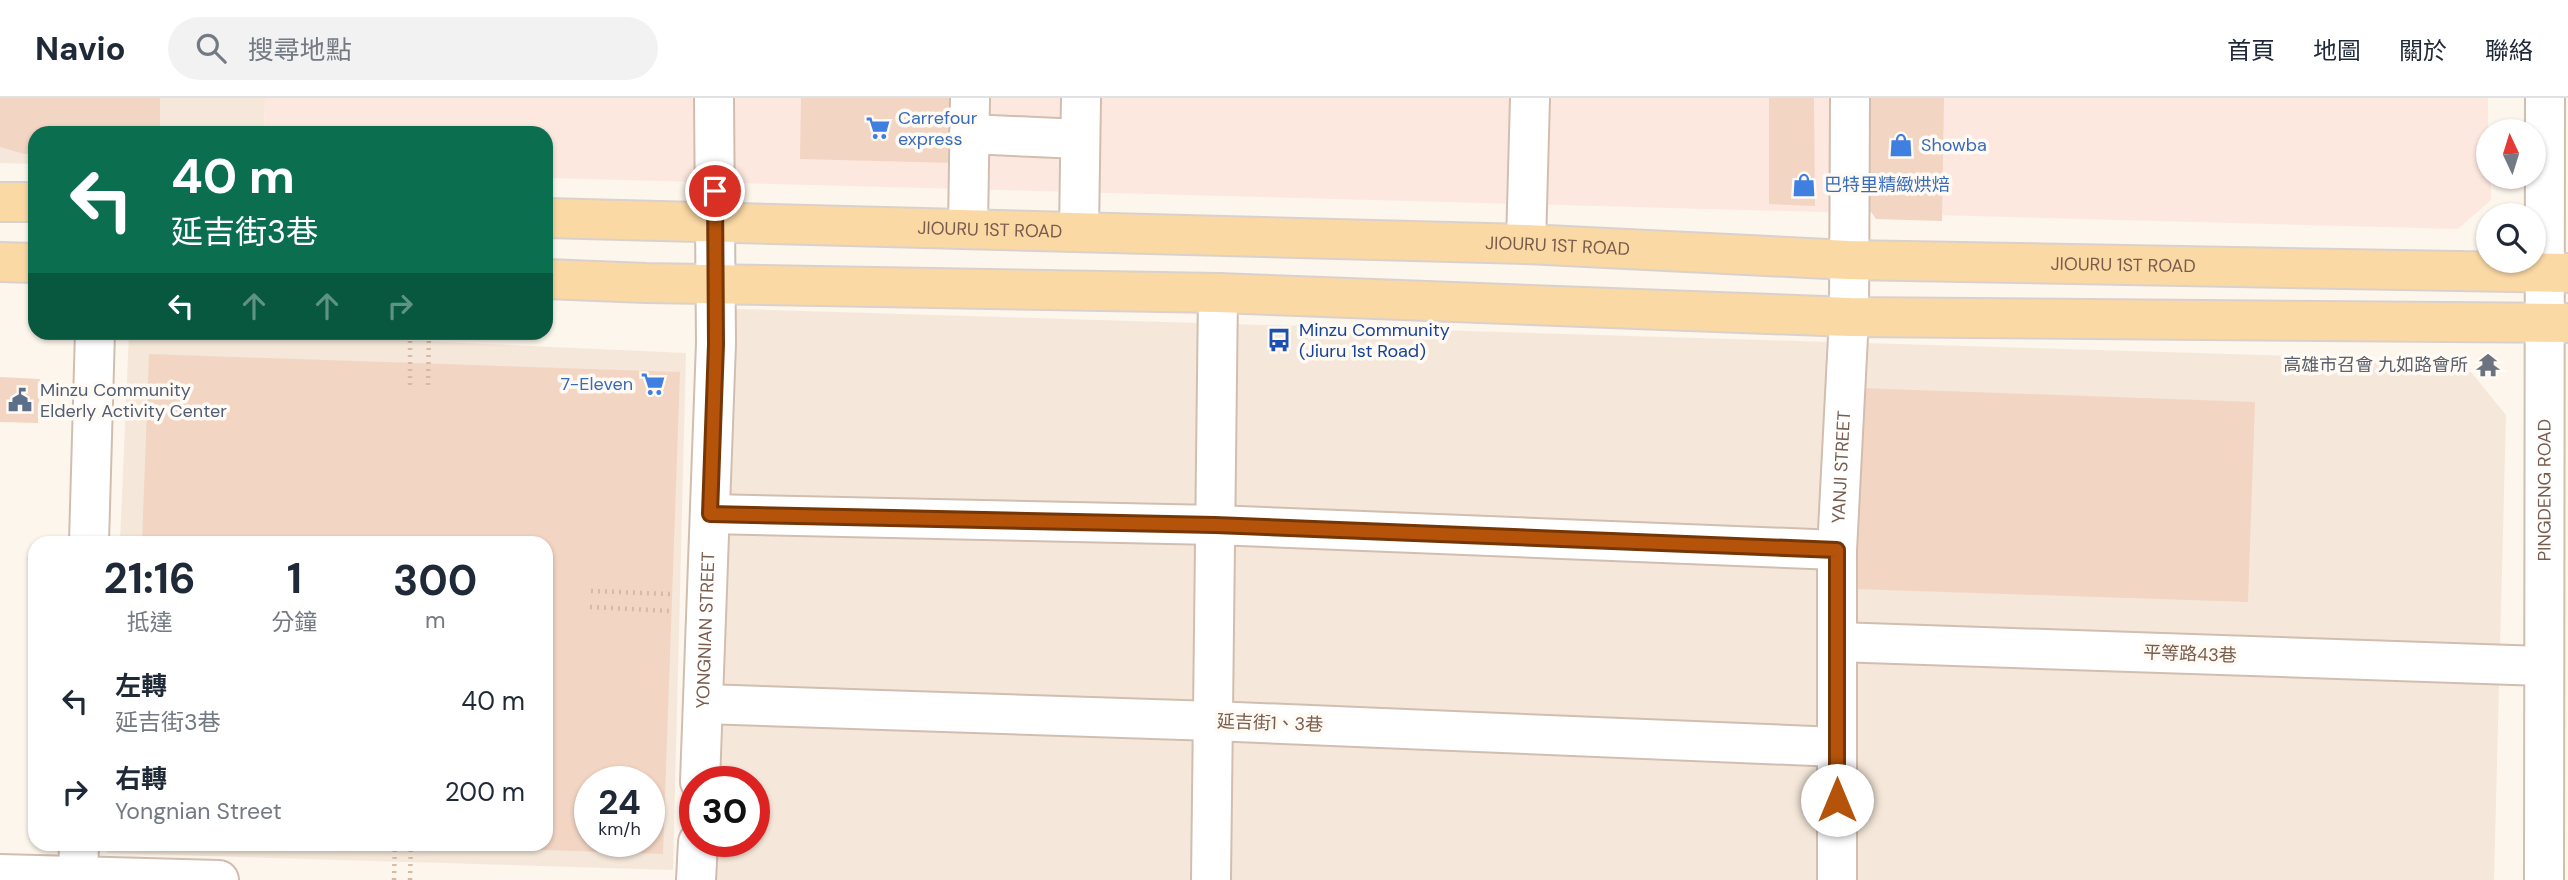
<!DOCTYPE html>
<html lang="zh-TW">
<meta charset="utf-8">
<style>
body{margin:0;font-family:"DM Sans","Noto Sans TC",sans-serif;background:#f2f2f3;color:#1f2937;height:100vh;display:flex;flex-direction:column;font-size:26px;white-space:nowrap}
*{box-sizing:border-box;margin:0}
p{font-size:23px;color:#747a83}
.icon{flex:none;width:38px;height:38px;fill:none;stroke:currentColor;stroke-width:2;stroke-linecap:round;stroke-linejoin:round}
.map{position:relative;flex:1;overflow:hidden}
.sheet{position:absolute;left:28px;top:438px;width:525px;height:315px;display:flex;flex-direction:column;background:#fff;border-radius:21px;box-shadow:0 2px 5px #0004}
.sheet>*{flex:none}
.guide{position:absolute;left:28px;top:28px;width:525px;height:214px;border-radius:21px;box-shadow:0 2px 5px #0004;background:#0b6e4f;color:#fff;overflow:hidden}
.needle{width:46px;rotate:356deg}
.controls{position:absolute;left:2476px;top:21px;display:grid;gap:14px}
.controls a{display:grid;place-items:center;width:70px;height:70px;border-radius:50%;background:#fff;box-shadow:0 2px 5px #0004;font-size:35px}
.speed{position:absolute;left:574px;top:668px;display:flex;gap:14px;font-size:35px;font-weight:700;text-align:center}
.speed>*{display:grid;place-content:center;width:91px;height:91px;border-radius:50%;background:#fff;box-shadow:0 2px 5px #0004;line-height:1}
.speed small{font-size:18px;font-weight:400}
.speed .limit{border:10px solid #d22;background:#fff;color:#111}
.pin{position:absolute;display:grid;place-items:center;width:60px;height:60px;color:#fff;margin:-30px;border:4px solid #fff;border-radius:50%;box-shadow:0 2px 7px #0007}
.me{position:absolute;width:77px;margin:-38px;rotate:0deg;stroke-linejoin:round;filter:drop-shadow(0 0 5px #0008)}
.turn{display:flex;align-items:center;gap:24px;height:147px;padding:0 28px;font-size:32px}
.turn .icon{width:91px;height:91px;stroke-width:2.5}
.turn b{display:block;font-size:49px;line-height:60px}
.lanes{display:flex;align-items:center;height:66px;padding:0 28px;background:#0003;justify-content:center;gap:35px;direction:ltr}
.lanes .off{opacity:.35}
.eta{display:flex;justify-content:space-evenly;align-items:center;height:119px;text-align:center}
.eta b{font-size:42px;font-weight:700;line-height:49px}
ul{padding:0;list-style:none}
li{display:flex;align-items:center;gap:21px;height:91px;padding:0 28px}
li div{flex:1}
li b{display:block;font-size:26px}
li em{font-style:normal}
header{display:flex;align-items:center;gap:42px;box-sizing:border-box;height:98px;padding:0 35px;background:#fff;border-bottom:2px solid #e0e1e3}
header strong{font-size:33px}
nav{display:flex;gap:38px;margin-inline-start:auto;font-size:24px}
.search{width:490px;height:63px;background:#f2f2f3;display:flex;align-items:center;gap:18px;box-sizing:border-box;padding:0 24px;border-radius:38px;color:#747a83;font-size:26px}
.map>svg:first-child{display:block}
</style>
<header>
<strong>Navio</strong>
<div class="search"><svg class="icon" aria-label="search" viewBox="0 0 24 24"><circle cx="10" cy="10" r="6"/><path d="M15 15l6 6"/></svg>搜尋地點</div>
<nav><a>首頁</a><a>地圖</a><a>關於</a><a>聯絡</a></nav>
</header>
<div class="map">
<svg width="2568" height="782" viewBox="0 0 2568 782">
<rect width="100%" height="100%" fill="#fdf6ec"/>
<path fill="#f5e8da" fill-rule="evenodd" d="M 0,0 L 265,0 L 264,35 L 35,35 L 35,66 L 0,65 Z
M 736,211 L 2462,263 L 2506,317 L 2494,782 L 713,782 L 715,744 L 754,744 L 754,684 L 717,684 Z
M 129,235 L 241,235 L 686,255 L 673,772 L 107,755 L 107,746 L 546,746 L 546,444 L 120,444 ZM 590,684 L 649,684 L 649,744 L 590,744 Z"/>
<path fill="#fde8e0" d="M 265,0 L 2488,0 L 2488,79 L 2491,79 L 2491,102 L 2458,131 L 546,80 L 546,35 L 264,35 Z"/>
<path fill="#f3d5c3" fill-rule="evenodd" d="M 0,0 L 160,0 L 160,35 L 35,35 L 35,56 L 24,56 L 0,49 Z
M 801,0 L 956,0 L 954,65 L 800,61 Z
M 1769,0 L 1814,0 L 1815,108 L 1769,106 Z
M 1860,0 L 1944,0 L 1942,123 L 1876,121 L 1858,95 Z
M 149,256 L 680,274 L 663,756 L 423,748 L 423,746 L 546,746 L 546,444 L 142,444 ZM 590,684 L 649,684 L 649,744 L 590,744 Z
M 0,279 L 40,281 L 38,325 L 0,324 Z
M 1861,290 L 2255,304 L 2248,504 L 1855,491 Z"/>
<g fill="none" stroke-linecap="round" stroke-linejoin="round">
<g stroke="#d1beb0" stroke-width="42">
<g id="minor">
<path d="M 969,36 L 1080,41"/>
<path d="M 968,130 L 970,0"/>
<path d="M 1079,133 L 1081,0"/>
<path d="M 1526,146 L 1530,0"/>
<path d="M 710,416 L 1215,427 L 1837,452"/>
<path d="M 89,444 L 95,234"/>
<path d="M 1837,544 L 2544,568"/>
<path d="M 703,606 L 1213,623 L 1837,649"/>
<path id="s1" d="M 700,684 L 716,245 L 714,0"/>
<path d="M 0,776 L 219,782"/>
<path d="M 78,778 L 79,746"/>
<path d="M 696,782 L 698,744"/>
<path d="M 1211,782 L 1218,195"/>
<path id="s2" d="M 1837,782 L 1837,452 L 1849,219 L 1850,0"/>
<path id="s3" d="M 2544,782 L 2545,0"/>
</g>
</g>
<g stroke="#dad1cd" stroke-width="42">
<g id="major">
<path d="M 0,104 L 35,104"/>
<path id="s4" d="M 546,120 L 1526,146 L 1848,162 L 2568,175"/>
<path d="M 0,164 L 35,165"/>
<path d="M 546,181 L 646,185 L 1218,195 L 1849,219 L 2568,225"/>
</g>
</g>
<path stroke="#d9b8a5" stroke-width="4.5" stroke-dasharray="2 5" stroke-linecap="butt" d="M 410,287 L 410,234
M 428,287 L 429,234
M 591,493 L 670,496
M 590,509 L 670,513
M 394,782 L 395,746
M 410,782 L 411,746"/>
<use href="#minor" stroke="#fff" stroke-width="38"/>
<use href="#major" stroke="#fbd9a5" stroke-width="38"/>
</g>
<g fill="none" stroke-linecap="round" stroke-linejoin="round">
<g stroke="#753606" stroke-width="18">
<path id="route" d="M 715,93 L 716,246 L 710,416 L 1215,427 L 1837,452 L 1837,702"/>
</g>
<use href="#route" stroke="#b45309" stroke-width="12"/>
</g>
<defs>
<g id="supermarket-bare" transform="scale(1.89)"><path d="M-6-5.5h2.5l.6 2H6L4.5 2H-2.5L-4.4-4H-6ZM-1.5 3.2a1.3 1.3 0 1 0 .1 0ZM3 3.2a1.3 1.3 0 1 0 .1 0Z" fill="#3f7fe0" stroke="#fffaf3" stroke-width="2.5" paint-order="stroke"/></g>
<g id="shop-bare" transform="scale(1.89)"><path d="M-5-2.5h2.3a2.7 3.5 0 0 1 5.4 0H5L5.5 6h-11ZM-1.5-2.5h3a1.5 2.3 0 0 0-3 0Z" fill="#3f7fe0" stroke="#fffaf3" stroke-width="2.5" paint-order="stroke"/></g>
<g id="bus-bare" transform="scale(1.89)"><path d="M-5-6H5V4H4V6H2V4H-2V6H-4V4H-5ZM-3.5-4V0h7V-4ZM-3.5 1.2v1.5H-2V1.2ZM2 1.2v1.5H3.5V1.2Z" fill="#1a4fb4" stroke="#fffaf3" stroke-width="2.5" paint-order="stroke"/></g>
<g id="temple-bare" transform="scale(1.89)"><path d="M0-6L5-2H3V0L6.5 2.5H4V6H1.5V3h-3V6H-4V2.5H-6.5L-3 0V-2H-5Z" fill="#6b7280" stroke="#fffaf3" stroke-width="2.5" paint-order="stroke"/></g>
<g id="civic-bare" transform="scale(1.89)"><path d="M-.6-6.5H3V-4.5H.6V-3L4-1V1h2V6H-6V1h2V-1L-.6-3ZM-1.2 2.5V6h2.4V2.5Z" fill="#5c6f8a" stroke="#fffaf3" stroke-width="2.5" paint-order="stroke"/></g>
</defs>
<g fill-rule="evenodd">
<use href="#supermarket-bare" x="878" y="30"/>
<use href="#shop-bare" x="1901" y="47"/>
<use href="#shop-bare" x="1804" y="87"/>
<use href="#bus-bare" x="1279" y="242"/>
<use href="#temple-bare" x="2488" y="267"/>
<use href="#supermarket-bare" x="653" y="286"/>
<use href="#civic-bare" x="20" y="302"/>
</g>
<g text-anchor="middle" stroke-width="7" stroke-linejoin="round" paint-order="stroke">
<g font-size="18" fill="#366cbe" stroke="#fffaf3" text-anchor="start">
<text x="898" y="26">Carrefour<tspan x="898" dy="21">express</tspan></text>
<text x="1921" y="53">Showba</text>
<text x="1824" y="93">巴特里精緻烘焙</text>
<text x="633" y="292" text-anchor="end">7-Eleven</text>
</g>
<g font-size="18" fill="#7a5c4d" stroke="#fffaf3">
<text dy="6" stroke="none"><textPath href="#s4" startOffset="444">JIOURU 1ST ROAD</textPath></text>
<text dy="6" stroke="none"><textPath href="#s4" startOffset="1012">JIOURU 1ST ROAD</textPath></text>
<text dy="6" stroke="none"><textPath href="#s4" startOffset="1578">JIOURU 1ST ROAD</textPath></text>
<text dy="6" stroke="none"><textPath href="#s2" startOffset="413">YANJI STREET</textPath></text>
<text dy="6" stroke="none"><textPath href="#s3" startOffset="390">PINGDENG ROAD</textPath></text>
<text dy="6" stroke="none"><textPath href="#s1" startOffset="152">YONGNIAN STREET</textPath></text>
<text transform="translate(2190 556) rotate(2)" y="6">平等路43巷</text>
<text transform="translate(1270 625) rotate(2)" y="6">延吉街1、3巷</text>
</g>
<g font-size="18" fill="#164399" stroke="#fffaf3" text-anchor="start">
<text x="1299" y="238">Minzu Community<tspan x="1299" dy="21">(Jiuru 1st Road)</tspan></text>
</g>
<g font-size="18" fill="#5b616d" stroke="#fffaf3" text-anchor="end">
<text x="2468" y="273">高雄市召會 九如路會所</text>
</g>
<g font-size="18" fill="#4e5e75" stroke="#fffaf3" text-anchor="start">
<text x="40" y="298">Minzu Community<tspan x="40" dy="21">Elderly Activity Center</tspan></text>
</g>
</g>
</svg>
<div class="controls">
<a><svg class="needle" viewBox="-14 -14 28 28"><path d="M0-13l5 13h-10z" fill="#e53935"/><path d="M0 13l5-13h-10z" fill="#747a83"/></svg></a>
<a><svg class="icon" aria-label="search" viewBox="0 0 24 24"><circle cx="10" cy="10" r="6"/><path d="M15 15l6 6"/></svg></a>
</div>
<div class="speed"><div>24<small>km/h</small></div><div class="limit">30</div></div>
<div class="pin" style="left:715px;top:93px;background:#d93025"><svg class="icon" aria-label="arrive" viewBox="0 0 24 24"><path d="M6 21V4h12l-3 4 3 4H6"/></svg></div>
<svg class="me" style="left:1837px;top:702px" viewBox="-20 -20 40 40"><circle r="19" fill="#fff"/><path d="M0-13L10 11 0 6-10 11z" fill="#b45309"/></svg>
<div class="guide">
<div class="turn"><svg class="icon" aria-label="left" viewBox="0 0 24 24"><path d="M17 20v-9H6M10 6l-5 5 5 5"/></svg><div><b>40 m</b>延吉街3巷</div></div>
<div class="lanes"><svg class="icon" aria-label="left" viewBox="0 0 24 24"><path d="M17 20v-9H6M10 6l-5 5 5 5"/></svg><svg class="icon off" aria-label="ahead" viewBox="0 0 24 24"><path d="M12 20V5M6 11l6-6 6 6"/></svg><svg class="icon off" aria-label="ahead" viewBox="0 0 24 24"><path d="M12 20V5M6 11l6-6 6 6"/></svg><svg class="icon off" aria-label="right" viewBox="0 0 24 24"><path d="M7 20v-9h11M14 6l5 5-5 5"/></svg></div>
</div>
<section class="sheet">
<div class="eta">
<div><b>21:16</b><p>抵達</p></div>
<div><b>1</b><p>分鐘</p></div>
<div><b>300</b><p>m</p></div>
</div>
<ul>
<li><svg class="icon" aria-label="left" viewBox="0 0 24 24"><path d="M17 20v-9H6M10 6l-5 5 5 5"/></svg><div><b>左轉</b><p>延吉街3巷</p></div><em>40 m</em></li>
<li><svg class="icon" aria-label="right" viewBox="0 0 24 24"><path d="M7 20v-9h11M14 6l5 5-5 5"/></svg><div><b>右轉</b><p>Yongnian Street</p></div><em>200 m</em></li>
</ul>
</section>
</div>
